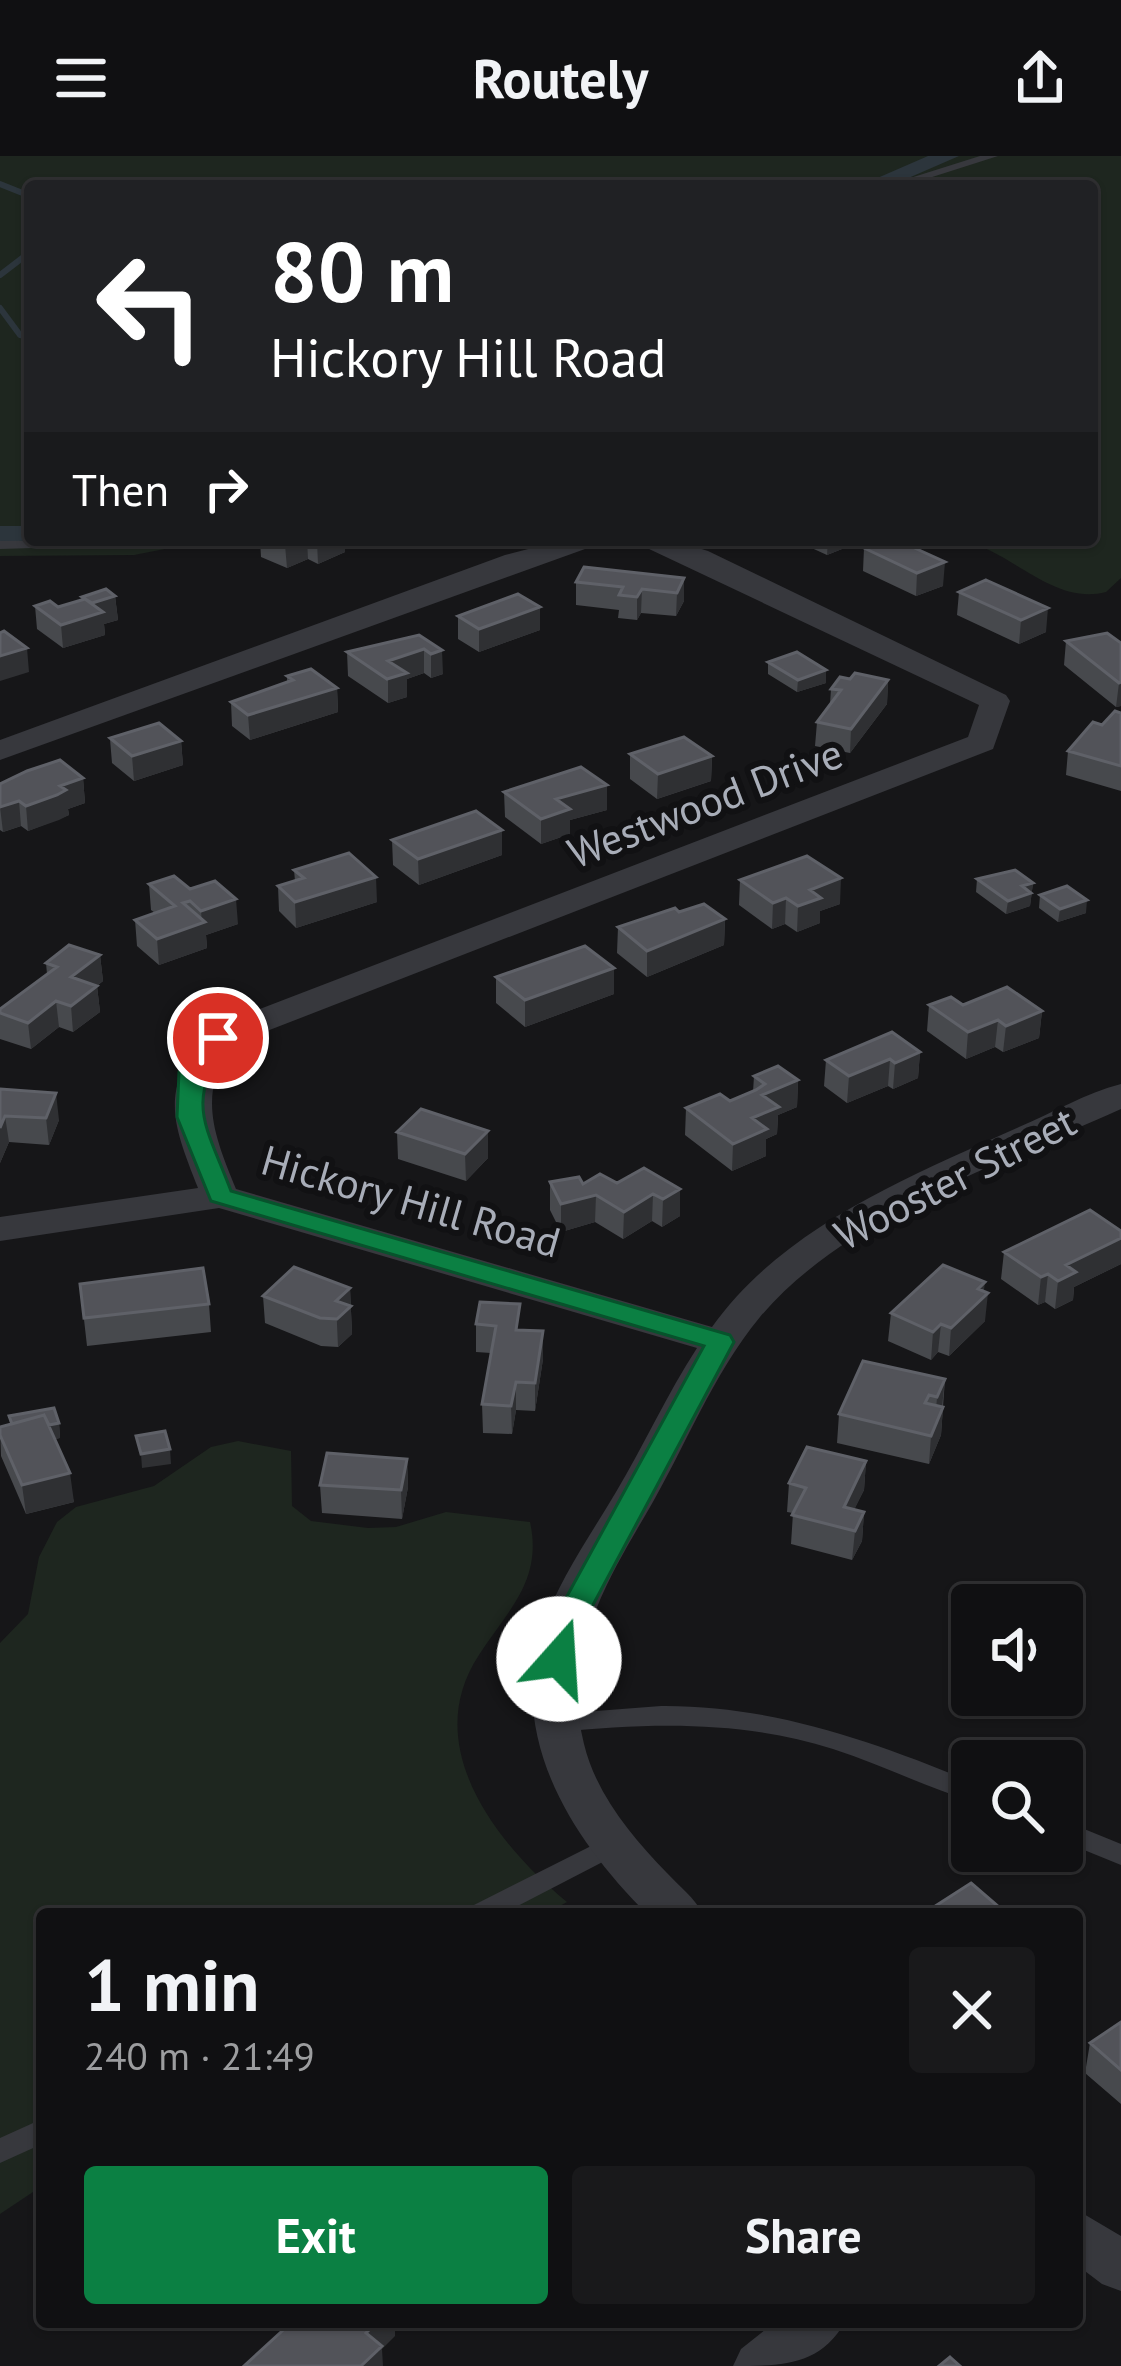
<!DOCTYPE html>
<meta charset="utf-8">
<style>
body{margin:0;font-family:"PT Sans",sans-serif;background:#19191b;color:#f1f3f6;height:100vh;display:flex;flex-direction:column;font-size:45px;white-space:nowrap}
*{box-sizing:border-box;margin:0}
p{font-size:39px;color:#9c9d9f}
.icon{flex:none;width:66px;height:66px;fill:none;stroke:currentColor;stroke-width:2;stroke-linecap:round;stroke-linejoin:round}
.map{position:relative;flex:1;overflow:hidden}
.sheet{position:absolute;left:36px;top:1752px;width:1047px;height:420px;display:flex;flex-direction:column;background:#101012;border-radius:12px;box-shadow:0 3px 9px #0004,0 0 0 3px #303032}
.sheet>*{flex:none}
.top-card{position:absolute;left:24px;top:24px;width:1074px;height:366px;border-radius:12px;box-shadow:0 3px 9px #0004,0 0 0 3px #303032;background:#202124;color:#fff;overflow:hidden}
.tools{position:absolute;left:951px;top:1428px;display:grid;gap:24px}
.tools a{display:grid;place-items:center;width:132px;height:132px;border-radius:12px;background:#101012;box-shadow:0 3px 9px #0004,0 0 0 3px #303032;font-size:60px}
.pin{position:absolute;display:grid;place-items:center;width:102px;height:102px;color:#fff;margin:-51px;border:6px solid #fff;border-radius:50%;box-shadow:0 3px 12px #0007}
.me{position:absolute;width:132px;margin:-66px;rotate:19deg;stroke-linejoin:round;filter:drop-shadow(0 0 9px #0008)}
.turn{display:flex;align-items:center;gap:42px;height:252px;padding:0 48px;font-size:54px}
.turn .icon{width:156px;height:156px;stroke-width:2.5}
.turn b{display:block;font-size:84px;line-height:102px}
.then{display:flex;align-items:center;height:114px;padding:0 48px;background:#0003;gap:24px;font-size:45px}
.round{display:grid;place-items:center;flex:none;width:126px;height:126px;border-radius:12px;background:#19191b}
.overview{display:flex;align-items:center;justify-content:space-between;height:204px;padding:0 48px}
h1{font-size:72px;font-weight:800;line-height:90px}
.button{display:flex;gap:24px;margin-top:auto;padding:24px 48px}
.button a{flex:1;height:138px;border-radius:12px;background:#0b8043;color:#fff;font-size:48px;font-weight:800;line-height:138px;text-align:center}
.button a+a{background:#19191b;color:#f1f3f6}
header{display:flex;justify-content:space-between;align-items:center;height:156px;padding:0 48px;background:#101012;font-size:54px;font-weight:800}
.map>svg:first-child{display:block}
</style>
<header><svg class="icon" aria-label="menu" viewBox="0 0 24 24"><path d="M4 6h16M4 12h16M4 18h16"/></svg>Routely<svg class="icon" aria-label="share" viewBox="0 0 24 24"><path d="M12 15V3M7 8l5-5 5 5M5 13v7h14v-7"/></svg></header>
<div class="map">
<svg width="1121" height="2210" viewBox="0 0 1121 2210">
<rect width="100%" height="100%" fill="#161618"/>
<path fill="#1e261f" d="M 0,0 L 1121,0 L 1121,422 L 1106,436 C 1053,450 1011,394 961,384 L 1092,384 L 1092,30 L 30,30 L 30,384 L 211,384 L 134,399 L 0,400 Z
M 238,1285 L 291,1295 L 292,1350 L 311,1365 L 368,1372 L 396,1371 L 446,1356 L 530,1366 C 543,1425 507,1455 479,1499 C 418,1591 499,1690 567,1746 L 545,1758 L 42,1758 L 42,2030 L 0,2058 L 0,1487 L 28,1458 L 39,1401 L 57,1366 L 76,1351 L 154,1330 L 211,1291 Z"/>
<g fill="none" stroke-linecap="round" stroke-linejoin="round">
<path stroke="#2c353c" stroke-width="6" d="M 0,28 L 30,40
M 0,119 L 30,96
M 0,152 L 20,179 L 30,181"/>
<path fill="#2c353c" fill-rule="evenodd" d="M 928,0 L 959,0 L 890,30 L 859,30 Z
M 0,370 L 30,370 L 30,384 L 39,384 L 0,386 Z"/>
<path fill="#37383d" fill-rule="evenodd" d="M 980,0 L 998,0 L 904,30 L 885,30 Z
M 175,384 L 168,388 L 0,393 L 0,385 Z
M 661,1550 C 771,1549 872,1585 972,1626 L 972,1645 C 925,1631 880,1608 833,1593 C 740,1564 652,1567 557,1576 L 548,1573 L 545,1567 L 548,1561 L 557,1558 Z
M 1062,1664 L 1121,1688 L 1121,1709 L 1062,1685 Z
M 611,1680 L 620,1683 L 624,1690 L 620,1697 L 502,1758 L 466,1758 L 470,1751 Z
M 42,1963 L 42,1988 L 0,2007 L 0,1982 Z"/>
<path fill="#37383d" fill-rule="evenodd" d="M 563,384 L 610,384 L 0,604 L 0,584 L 505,399 Z
M 630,384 L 673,384 L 708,395 L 1006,539 L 1010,545 L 993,593 L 231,889 C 197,940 215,981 236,1033 L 712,1171 C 783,1071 910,1020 1019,971 C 1052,957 1086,937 1121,928 L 1121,953 C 1006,1005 843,1062 760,1161 C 712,1219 684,1294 646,1358 C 603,1431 562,1502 584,1588 C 596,1638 632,1681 667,1717 C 680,1731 694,1741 703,1758 L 647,1758 C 572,1683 507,1582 542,1473 C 558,1425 590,1380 616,1336 C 644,1289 667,1238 697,1192 L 219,1052 L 0,1085 L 0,1061 L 198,1032 C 171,963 161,938 205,874 L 968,581 L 979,549 Z
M 1077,2054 L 1121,2080 L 1121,2135 L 1102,2128 L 1077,2109 Z
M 775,2166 L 845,2166 C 820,2210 782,2210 733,2210 L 741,2193 Z"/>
</g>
<path fill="#47494d" d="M 260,384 L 350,384 L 345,386 L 345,396 L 318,408 L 308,403 L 287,412 L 261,401 Z
M 794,384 L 852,384 L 852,389 L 827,399 Z
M 864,392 L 916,393 L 943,430 L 916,440 L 863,415 Z
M 684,422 L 684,445 L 676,460 L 641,457 L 637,464 L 618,462 L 619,454 L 576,449 L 576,426 Z
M 959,436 L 1046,476 L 1019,488 L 957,459 Z
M 115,440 L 118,464 L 104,468 L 105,479 L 63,492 L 37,473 L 35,450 L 58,451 L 82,444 L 82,441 Z
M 458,460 L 540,474 L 479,496 L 458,483 Z
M 419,479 L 443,518 L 431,522 L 424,517 L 407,523 L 407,541 L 388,547 L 348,520 L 347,496 Z
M 1066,485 L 1121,487 L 1121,550 L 1116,551 L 1064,509 Z
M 768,506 L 826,514 L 826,527 L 797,536 L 768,518 Z
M 287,520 L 337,532 L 338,556 L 250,584 L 232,570 L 231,546 L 287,526 Z
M 850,523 L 888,524 L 887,548 L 850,597 L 815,590 L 817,566 L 830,548 L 831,533 Z
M 1121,557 L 1121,635 L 1066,619 L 1068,595 L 1102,569 Z
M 110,583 L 181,585 L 183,609 L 134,625 L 112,607 Z
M 630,599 L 712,600 L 711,625 L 657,643 L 630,623 Z
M 83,622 L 85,647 L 68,653 L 69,659 L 28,675 L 21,670 L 3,676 L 0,674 L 0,628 Z
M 607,629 L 607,654 L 570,664 L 570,678 L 541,688 L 505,661 L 504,636 Z
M 502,674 L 502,699 L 419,729 L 393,709 L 392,684 Z
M 294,714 L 377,746 L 296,772 L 279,755 L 278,730 L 295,725 Z
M 174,720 L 238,768 L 206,779 L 207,792 L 159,809 L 137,790 L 135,764 L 155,757 L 151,754 L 149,728 Z
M 977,723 L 1033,727 L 1030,750 L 1006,758 L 976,736 Z
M 740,724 L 840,748 L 820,755 L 820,767 L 797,776 L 785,768 L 772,773 L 739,749 Z
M 1040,739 L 1086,757 L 1058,766 L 1039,752 Z
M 679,756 L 725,763 L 724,789 L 647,821 L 617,797 L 618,771 Z
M 100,799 L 103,825 L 97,830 L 100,856 L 73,876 L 59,871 L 31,893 L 0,883 L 0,853 L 47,818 L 46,807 Z
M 614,812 L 614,838 L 525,871 L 496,847 L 496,821 Z
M 929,849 L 963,849 L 1042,855 L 1039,882 L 1003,896 L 995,891 L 966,903 L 927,875 Z
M 920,896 L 918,922 L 893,933 L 888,930 L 847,947 L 824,930 L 826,904 Z
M 754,920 L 798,924 L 797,951 L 778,959 L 777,978 L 766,983 L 766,1000 L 732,1015 L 685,979 L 686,952 L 730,945 L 753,936 Z
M 0,933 L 59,964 L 49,989 L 9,986 L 0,1007 Z
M 488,975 L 488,1002 L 466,1025 L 398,1003 L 397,976 Z
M 550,1026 L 617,1027 L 680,1033 L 680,1060 L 662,1071 L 652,1065 L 623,1083 L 595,1066 L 561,1076 L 550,1054 Z
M 1121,1075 L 1121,1108 L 1074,1131 L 1073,1144 L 1055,1153 L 1045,1146 L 1038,1149 L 1001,1123 L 1004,1096 Z
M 80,1128 L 209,1148 L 211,1176 L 87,1190 Z
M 350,1132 L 352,1178 L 338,1191 L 321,1190 L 265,1167 L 263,1140 Z
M 984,1135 L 985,1165 L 949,1200 L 938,1196 L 931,1204 L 888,1185 L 891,1157 Z
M 480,1146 L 543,1203 L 535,1255 L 516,1254 L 512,1278 L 483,1277 L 482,1248 L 491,1197 L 476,1196 L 476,1168 Z
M 945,1223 L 941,1279 L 929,1308 L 837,1287 L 839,1258 Z
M 9,1260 L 59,1267 L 60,1282 L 55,1283 L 74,1346 L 26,1358 L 1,1300 L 0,1271 L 10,1268 Z
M 407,1303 L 408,1331 L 402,1363 L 322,1357 L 320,1329 Z
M 866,1305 L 864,1334 L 854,1353 L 864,1356 L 862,1385 L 852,1404 L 791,1388 L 793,1357 L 787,1356 L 789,1327 Z
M 1121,1866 L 1121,1948 L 1085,1917 L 1090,1887 Z"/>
<path fill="#2f3033" d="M 298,384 L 307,384 L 308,403 L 287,412 L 285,389 Z
M 350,384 L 345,386 L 345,396 L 318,408 L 317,385 Z
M 828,384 L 852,384 L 852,389 L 827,399 Z
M 945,406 L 943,430 L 916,440 L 917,417 Z
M 684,422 L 684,445 L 676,460 L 677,437 Z
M 642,433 L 641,457 L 637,464 L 637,441 Z
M 115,440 L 118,464 L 104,468 L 105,479 L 63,492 L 61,469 L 92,447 Z
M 540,451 L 540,474 L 479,496 L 479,473 Z
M 1048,452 L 1046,476 L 1019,488 L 1021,464 Z
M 27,492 L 29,516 L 0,525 L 0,500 Z
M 424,493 L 424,517 L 407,523 L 407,541 L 388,547 L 388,505 Z
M 442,494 L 443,518 L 431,522 L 431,498 Z
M 826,514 L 826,527 L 797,536 L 798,524 Z
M 888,524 L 887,548 L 850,597 L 851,573 Z
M 1121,526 L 1121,550 L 1116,551 L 1119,527 Z
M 337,532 L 338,556 L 250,584 L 248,559 Z
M 181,585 L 183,609 L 134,625 L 132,600 Z
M 712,600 L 711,625 L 657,643 L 658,618 Z
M 83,622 L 85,647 L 68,653 L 69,659 L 59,664 L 28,675 L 26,650 L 60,630 Z
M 607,629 L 607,654 L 570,664 L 570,678 L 541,688 L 541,663 L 556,643 Z
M 19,645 L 21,670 L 3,676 L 0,651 Z
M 502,674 L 502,699 L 419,729 L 418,703 Z
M 376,721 L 377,746 L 296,772 L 295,746 Z
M 841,722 L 840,748 L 820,755 L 820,767 L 797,776 L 798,750 L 810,734 Z
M 1033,727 L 1030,750 L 1006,758 L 1008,745 L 1022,730 Z
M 786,742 L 785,768 L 772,773 L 773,747 Z
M 236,743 L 238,768 L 206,779 L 207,792 L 159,809 L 157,783 L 202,767 L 201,755 Z
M 1087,744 L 1086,757 L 1058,766 L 1060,753 Z
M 725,763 L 724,789 L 647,821 L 647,795 Z
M 100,799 L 103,825 L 94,832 L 97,830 L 100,856 L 73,876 L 71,850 L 71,821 Z
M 614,812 L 614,838 L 525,871 L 525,844 Z
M 56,845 L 59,871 L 31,893 L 28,867 Z
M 1042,855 L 1039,882 L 1003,896 L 1006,870 Z
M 998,864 L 995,891 L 966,903 L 968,876 Z
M 920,896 L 918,922 L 893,933 L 895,907 Z
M 890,903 L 888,930 L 847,947 L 849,920 Z
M 798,924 L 797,951 L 778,959 L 777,978 L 766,983 L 766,1000 L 732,1015 L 733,988 L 752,962 L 762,939 Z
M 56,937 L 59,964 L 49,989 L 46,962 Z
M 5,960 L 9,986 L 0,1007 L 0,972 Z
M 488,975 L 488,1002 L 466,1025 L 465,998 Z
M 680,1033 L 680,1060 L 662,1071 L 663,1043 Z
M 653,1038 L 652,1065 L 623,1083 L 624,1056 Z
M 596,1039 L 595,1066 L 561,1076 L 561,1048 Z
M 1121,1082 L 1121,1108 L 1074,1131 L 1073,1144 L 1055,1153 L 1058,1125 L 1066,1109 Z
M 1048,1118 L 1045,1146 L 1038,1149 L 1041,1121 Z
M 985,1126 L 983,1142 L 988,1137 L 985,1165 L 949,1200 L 951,1172 L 978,1133 Z
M 350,1132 L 352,1178 L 338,1191 L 336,1145 Z
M 941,1168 L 938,1196 L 931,1204 L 933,1176 Z
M 543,1175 L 543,1203 L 535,1255 L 535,1227 Z
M 945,1223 L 942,1251 L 935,1269 L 937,1241 Z
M 516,1226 L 516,1254 L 512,1278 L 511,1250 Z
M 943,1251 L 941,1279 L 929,1308 L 931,1280 Z
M 59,1267 L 60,1282 L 16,1290 L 14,1276 Z
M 170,1293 L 171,1308 L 142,1312 L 141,1298 Z
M 407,1303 L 408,1331 L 402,1363 L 401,1334 Z
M 866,1305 L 864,1334 L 845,1373 L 844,1351 Z
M 70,1317 L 74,1346 L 26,1358 L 22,1329 Z
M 864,1356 L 862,1385 L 852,1404 L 855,1375 Z
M 377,2166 L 395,2166 L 395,2180 L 382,2193 L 383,2210 L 361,2210 L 366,2177 Z"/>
<path fill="#525359" stroke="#5f6168" stroke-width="3" d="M 274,384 L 298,384 L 285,389 Z
M 885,384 L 913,384 L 916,386 L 908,389 L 945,406 L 917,417 L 864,392 Z
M 584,411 L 684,422 L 677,437 L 642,433 L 637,441 L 619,439 L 623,431 L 576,426 Z
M 986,424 L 1048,452 L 1021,464 L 959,436 Z
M 106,433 L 115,440 L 92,447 L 82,441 Z
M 518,438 L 540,451 L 479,473 L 458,460 Z
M 85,443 L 103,456 L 61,469 L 35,450 L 50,445 L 58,451 Z
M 4,475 L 27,492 L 0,500 L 0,477 Z
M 1107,477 L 1121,487 L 1121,526 L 1119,527 L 1066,485 Z
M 419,479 L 442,494 L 431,498 L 424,493 L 388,505 L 407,517 L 387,523 L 347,496 Z
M 797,496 L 826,514 L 798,524 L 768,506 Z
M 311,513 L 337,532 L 248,559 L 231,546 L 293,524 L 287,520 Z
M 855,517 L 888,524 L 851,573 L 817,566 L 841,534 L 831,533 L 840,521 L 850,523 Z
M 1115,555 L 1121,557 L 1121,610 L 1068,595 L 1093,566 L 1102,569 Z
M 159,567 L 181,585 L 132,600 L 110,582 Z
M 684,581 L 712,600 L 658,618 L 630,598 Z
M 60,604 L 83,622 L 60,630 L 66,634 L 57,639 L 26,650 L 19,645 L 0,651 L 0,628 L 27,615 Z
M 581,611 L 607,629 L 556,643 L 570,653 L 541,663 L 504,636 Z
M 476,655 L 502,674 L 418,703 L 392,684 Z
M 349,697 L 376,721 L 295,746 L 278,730 L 304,722 L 294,714 Z
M 807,700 L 841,722 L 810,734 L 821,742 L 798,750 L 786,742 L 773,747 L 740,724 Z
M 1015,714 L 1033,727 L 1022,730 L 1031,737 L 1008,745 L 977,723 Z
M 174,720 L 190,733 L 215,725 L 236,743 L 201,755 L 190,745 L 183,747 L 205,766 L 157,783 L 135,764 L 175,750 L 149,728 Z
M 1067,730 L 1087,744 L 1060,753 L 1040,739 Z
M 704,748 L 725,763 L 647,795 L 618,771 L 675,752 L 679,756 Z
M 69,789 L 100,799 L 71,821 L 97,830 L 71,850 L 56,845 L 28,867 L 0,857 L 0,853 L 57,811 L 46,807 Z
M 585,790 L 614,812 L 525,844 L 496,821 Z
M 1007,831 L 1042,855 L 1006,870 L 998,864 L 968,876 L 929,849 L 951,841 L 963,849 Z
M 892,876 L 920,896 L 895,907 L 890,903 L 849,920 L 826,904 Z
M 778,910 L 798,924 L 762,939 L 779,951 L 752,962 L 767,973 L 733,988 L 686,952 L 720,938 L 730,945 L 756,934 L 765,928 L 754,920 Z
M 0,933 L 56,937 L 46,962 L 5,960 L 0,972 Z
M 421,953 L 488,975 L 465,998 L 397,976 Z
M 644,1012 L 680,1033 L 663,1043 L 653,1038 L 624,1056 L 596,1039 L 561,1048 L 550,1026 L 579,1021 L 583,1028 L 600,1018 L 617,1027 Z
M 1090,1054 L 1121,1075 L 1121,1082 L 1066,1109 L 1076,1116 L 1058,1125 L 1048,1118 L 1041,1121 L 1004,1096 Z
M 943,1109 L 985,1126 L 978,1133 L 988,1137 L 951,1172 L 941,1168 L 933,1176 L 891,1157 Z
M 294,1111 L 350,1132 L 336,1145 L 351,1150 L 337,1163 L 320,1162 L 263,1140 Z
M 203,1112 L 209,1148 L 84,1162 L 80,1128 Z
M 480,1146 L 520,1148 L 516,1174 L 543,1175 L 535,1227 L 516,1226 L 511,1250 L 482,1248 L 496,1170 L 476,1168 Z
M 863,1205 L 945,1223 L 937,1241 L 929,1239 L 925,1247 L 943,1251 L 931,1280 L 839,1258 Z
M 54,1252 L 59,1267 L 49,1269 L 44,1259 L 12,1268 L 9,1260 Z
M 44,1259 L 70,1317 L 22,1329 L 0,1279 L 0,1271 Z
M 165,1275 L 170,1293 L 141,1298 L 136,1280 Z
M 807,1291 L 866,1305 L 844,1351 L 864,1356 L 855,1375 L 792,1359 L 806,1332 L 789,1327 Z
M 327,1297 L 407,1303 L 401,1334 L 320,1329 Z
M 971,1727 L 1007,1758 L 928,1758 L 926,1756 Z
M 1121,1866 L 1121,1914 L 1090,1887 Z
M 292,2166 L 377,2166 L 366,2177 L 382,2190 L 361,2210 L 244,2210 Z
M 950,2201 L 960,2210 L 939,2210 Z"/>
<path fill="#0b8043" stroke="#07532c" stroke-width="3" d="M 218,875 L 230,882 C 184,947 205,966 231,1035 L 730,1179 L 734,1186 L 580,1473 L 570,1511 L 559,1514 L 543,1503 L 549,1473 L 704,1190 L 211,1045 L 177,961 L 179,916 L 209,877 Z"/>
<g text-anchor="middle" stroke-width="12" stroke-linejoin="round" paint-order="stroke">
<g font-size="42" fill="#a8adb8" stroke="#111113">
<text transform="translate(705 647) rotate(-21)" y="15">Westwood Drive</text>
<text transform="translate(955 1022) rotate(-27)" y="15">Wooster Street</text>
<text transform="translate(411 1045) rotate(16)" y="15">Hickory Hill Road</text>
</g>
</g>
</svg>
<div class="tools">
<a><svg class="icon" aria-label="sound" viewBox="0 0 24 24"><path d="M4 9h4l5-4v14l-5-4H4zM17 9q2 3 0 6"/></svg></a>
<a><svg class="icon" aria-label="search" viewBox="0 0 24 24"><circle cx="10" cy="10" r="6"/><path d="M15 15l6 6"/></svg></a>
</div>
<div class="pin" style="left:218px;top:882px;background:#d93025"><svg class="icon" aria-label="arrive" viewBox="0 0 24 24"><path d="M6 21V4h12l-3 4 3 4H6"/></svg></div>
<svg class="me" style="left:559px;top:1503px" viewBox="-20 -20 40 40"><circle r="19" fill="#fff"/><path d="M0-13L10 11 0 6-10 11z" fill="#0b8043"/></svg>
<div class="top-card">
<div class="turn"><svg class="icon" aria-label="left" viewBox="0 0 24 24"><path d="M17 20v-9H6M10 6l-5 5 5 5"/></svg><div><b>80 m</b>Hickory Hill Road</div></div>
<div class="then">Then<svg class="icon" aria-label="right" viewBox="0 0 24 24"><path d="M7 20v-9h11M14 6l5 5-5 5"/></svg></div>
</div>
<section class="sheet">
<div class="overview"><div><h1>1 min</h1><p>240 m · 21:49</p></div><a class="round"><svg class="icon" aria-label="close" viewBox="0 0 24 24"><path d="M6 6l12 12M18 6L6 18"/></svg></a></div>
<div class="button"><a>Exit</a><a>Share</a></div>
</section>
</div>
